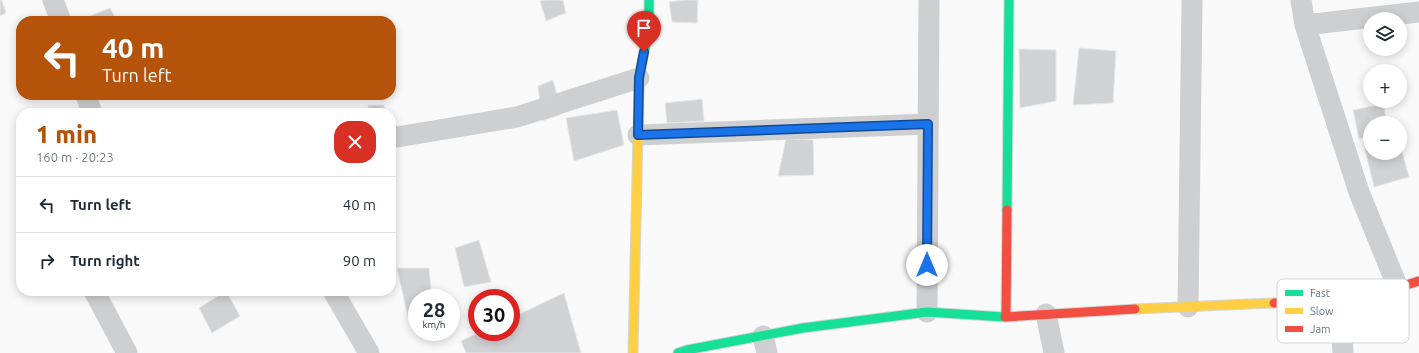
<!DOCTYPE html>
<meta charset="utf-8">
<style>
body{margin:0;font-family:Ubuntu,sans-serif;background:#f6f6f7;color:#1f2937;height:100vh;display:flex;flex-direction:column;font-size:15px;white-space:nowrap}
*{box-sizing:border-box;margin:0}
p{font-size:13px;color:#747a83}
.icon{flex:none;width:22px;height:22px;fill:none;stroke:currentColor;stroke-width:2;stroke-linecap:round;stroke-linejoin:round}
.map{position:relative;flex:1;overflow:hidden}
.details{position:absolute;left:16px;top:108px;width:380px;height:188px;display:flex;flex-direction:column;background:#fff;border-radius:16px;box-shadow:0 2px 10px #0003}
.details>*{flex:none}
.banner{position:absolute;left:16px;top:16px;width:380px;height:84px;border-radius:16px;box-shadow:0 2px 10px #0003;background:#b45309;color:#fff;overflow:hidden}
.fabs{position:absolute;left:1363px;top:12px;display:grid;gap:8px}
.fabs a{display:grid;place-items:center;width:44px;height:44px;border-radius:50%;background:#fff;box-shadow:0 2px 10px #0003;font-size:20px}
.speed{position:absolute;left:408px;top:289px;display:flex;gap:8px;font-size:20px;font-weight:700;text-align:center}
.speed>*{display:grid;place-content:center;width:52px;height:52px;border-radius:50%;background:#fff;box-shadow:0 2px 10px #0003;line-height:1}
.speed small{font-size:10px;font-weight:400}
.speed .limit{border:6px solid #d22;background:#fff;color:#111}
.pin{position:absolute;display:grid;place-items:center;width:34px;height:34px;color:#fff;margin:-41px -17px;border-radius:50% 50% 50% 0;rotate:-45deg;box-shadow:0 0 4px #0007}
.pin .icon{rotate:45deg}
.me{position:absolute;width:44px;margin:-22px;rotate:0deg;stroke-linejoin:round;filter:drop-shadow(0 0 3px #0008)}
.turn{display:flex;align-items:center;gap:14px;height:84px;padding:0 20px;font-size:18px}
.turn .icon{width:52px;height:52px;stroke-width:2.5}
.turn b{display:block;font-size:28px;line-height:34px}
.round{display:grid;place-items:center;flex:none;width:42px;height:42px;border-radius:16px;background:#f6f6f7}
.head{display:flex;align-items:center;justify-content:space-between;height:68px;padding:0 20px}
h1{font-size:24px;font-weight:800;line-height:30px;color:#b45309}
ul{padding:0;list-style:none}
li{display:flex;align-items:center;gap:12px;height:56px;padding:0 20px;border-top:1px solid #e0e1e3}
li div{flex:1}
li b{display:block;font-size:15px}
li em{font-style:normal}
.map>svg:first-child{display:block}
</style>
<div class="map">
<svg width="1419" height="353" viewBox="0 0 1419 353">
<rect width="100%" height="100%" fill="#f9f9f9"/>
<path fill="#d0d2d3" stroke="#e8e8e8" d="M 0,0 L 2,0 L 6,13 L 0,16 Z
M 546,0 L 563,0 L 566,13 L 546,21 L 540,1 Z
M 683,0 L 698,0 L 697,23 L 672,22 L 669,2 Z
M 110,8 L 117,21 L 77,21 Z
M 1079,48 L 1116,51 L 1113,103 L 1073,105 Z
M 1019,49 L 1056,50 L 1056,101 L 1020,108 Z
M 553,80 L 562,114 L 542,121 L 538,86 Z
M 702,99 L 704,121 L 667,123 L 665,103 Z
M 1383,104 L 1387,123 L 1370,123 L 1370,136 L 1359,139 L 1353,110 Z
M 368,105 L 384,105 L 385,113 L 368,113 Z
M 617,110 L 624,145 L 574,161 L 566,118 Z
M 786,139 L 813,140 L 814,175 L 778,176 Z
M 1370,144 L 1370,153 L 1400,153 L 1400,144 L 1409,177 L 1374,187 L 1364,145 Z
M 479,240 L 491,282 L 464,287 L 455,248 Z
M 397,268 L 429,268 L 432,298 L 417,298 L 417,315 L 408,317 Z
M 226,291 L 240,316 L 212,333 L 199,308 Z
M 564,293 L 581,353 L 466,353 L 461,341 L 480,332 L 511,332 L 511,318 Z"/>
<g fill="none" stroke-linecap="round" stroke-linejoin="round">
<g stroke="#d5d6d7" stroke-width="11">
<path id="fast" d="M 639,89 L 639,78 L 649,26 L 649,0
M 1007,210 L 1009,0
M 678,353 L 687,350 L 803,328 L 927,312 L 1005,317"/>
</g>
<g stroke="#d5d6d7" stroke-width="11">
<path id="slow" d="M 1135,309 L 1274,303
M 633,353 L 639,89"/>
</g>
<g stroke="#d5d6d7" stroke-width="11">
<path id="jam" d="M 1274,303 C 1323,301 1372,297 1419,281
M 1005,317 L 1135,309
M 1006,317 L 1007,210"/>
</g>
<path stroke="#cecfd0" stroke-width="21" d="M 53,0 L 61,21
M 1301,0 L 1305,25 L 1359,192 L 1398,288
M 1305,25 L 1419,12
M 86,95 L 92,113
M 638,135 L 928,124
M 391,138 L 517,117 L 639,78
M 94,291 L 127,353
M 333,291 L 369,353
M 1340,298 L 1343,353
M 1188,307 L 1192,0
M 927,312 L 929,0
M 1046,314 L 1054,353
M 763,336 L 767,353"/>
<use href="#fast" stroke="#16e098" stroke-width="9"/>
<use href="#slow" stroke="#ffcf43" stroke-width="9"/>
<use href="#jam" stroke="#f24e42" stroke-width="9"/>
</g>
<g fill="none" stroke-linecap="round" stroke-linejoin="round">
<g stroke="#114b97" stroke-width="10">
<path id="route" d="M 644,52 L 639,78 L 638,135 L 928,124 L 927,265"/>
</g>
<use href="#route" stroke="#1a73e8" stroke-width="7"/>
</g>
<rect x="1277" y="279" width="132" height="64" rx="6" fill="#fff" stroke="#d1d6da" stroke-width="1"/>
<rect x="1285" y="290" width="18" height="6" fill="#16e098"/>
<rect x="1285" y="308" width="18" height="6" fill="#ffcf43"/>
<rect x="1285" y="326" width="18" height="6" fill="#f24e42"/>
<g font-size="11" fill="#657683">
<text x="1310" y="297">Fast</text>
<text x="1310" y="315">Slow</text>
<text x="1310" y="333">Jam</text>
</g>
</svg>
<div class="fabs">
<a><svg class="icon" aria-label="layers" viewBox="0 0 24 24"><path d="M12 4l9 5-9 5-9-5zM3 14l9 5 9-5"/></svg></a>
<a>+</a>
<a>−</a>
</div>
<div class="speed"><div>28<small>km/h</small></div><div class="limit">30</div></div>
<div class="pin" style="left:644px;top:52px;background:#d93025"><svg class="icon" aria-label="arrive" viewBox="0 0 24 24"><path d="M6 21V4h12l-3 4 3 4H6"/></svg></div>
<svg class="me" style="left:927px;top:265px" viewBox="-20 -20 40 40"><circle r="19" fill="#fff"/><path d="M0-13L10 11 0 6-10 11z" fill="#1a73e8"/></svg>
<div class="banner">
<div class="turn"><svg class="icon" aria-label="left" viewBox="0 0 24 24"><path d="M17 20v-9H6M10 6l-5 5 5 5"/></svg><div><b>40 m</b>Turn left</div></div>
</div>
<section class="details">
<div class="head"><div><h1>1 min</h1><p>160 m · 20:23</p></div><a class="round" style="background:#d93025;color:#fff"><svg class="icon" aria-label="close" viewBox="0 0 24 24"><path d="M6 6l12 12M18 6L6 18"/></svg></a></div>
<ul>
<li><svg class="icon" aria-label="left" viewBox="0 0 24 24"><path d="M17 20v-9H6M10 6l-5 5 5 5"/></svg><div><b>Turn left</b></div><em>40 m</em></li>
<li><svg class="icon" aria-label="right" viewBox="0 0 24 24"><path d="M7 20v-9h11M14 6l5 5-5 5"/></svg><div><b>Turn right</b></div><em>90 m</em></li>
</ul>
</section>
</div>
